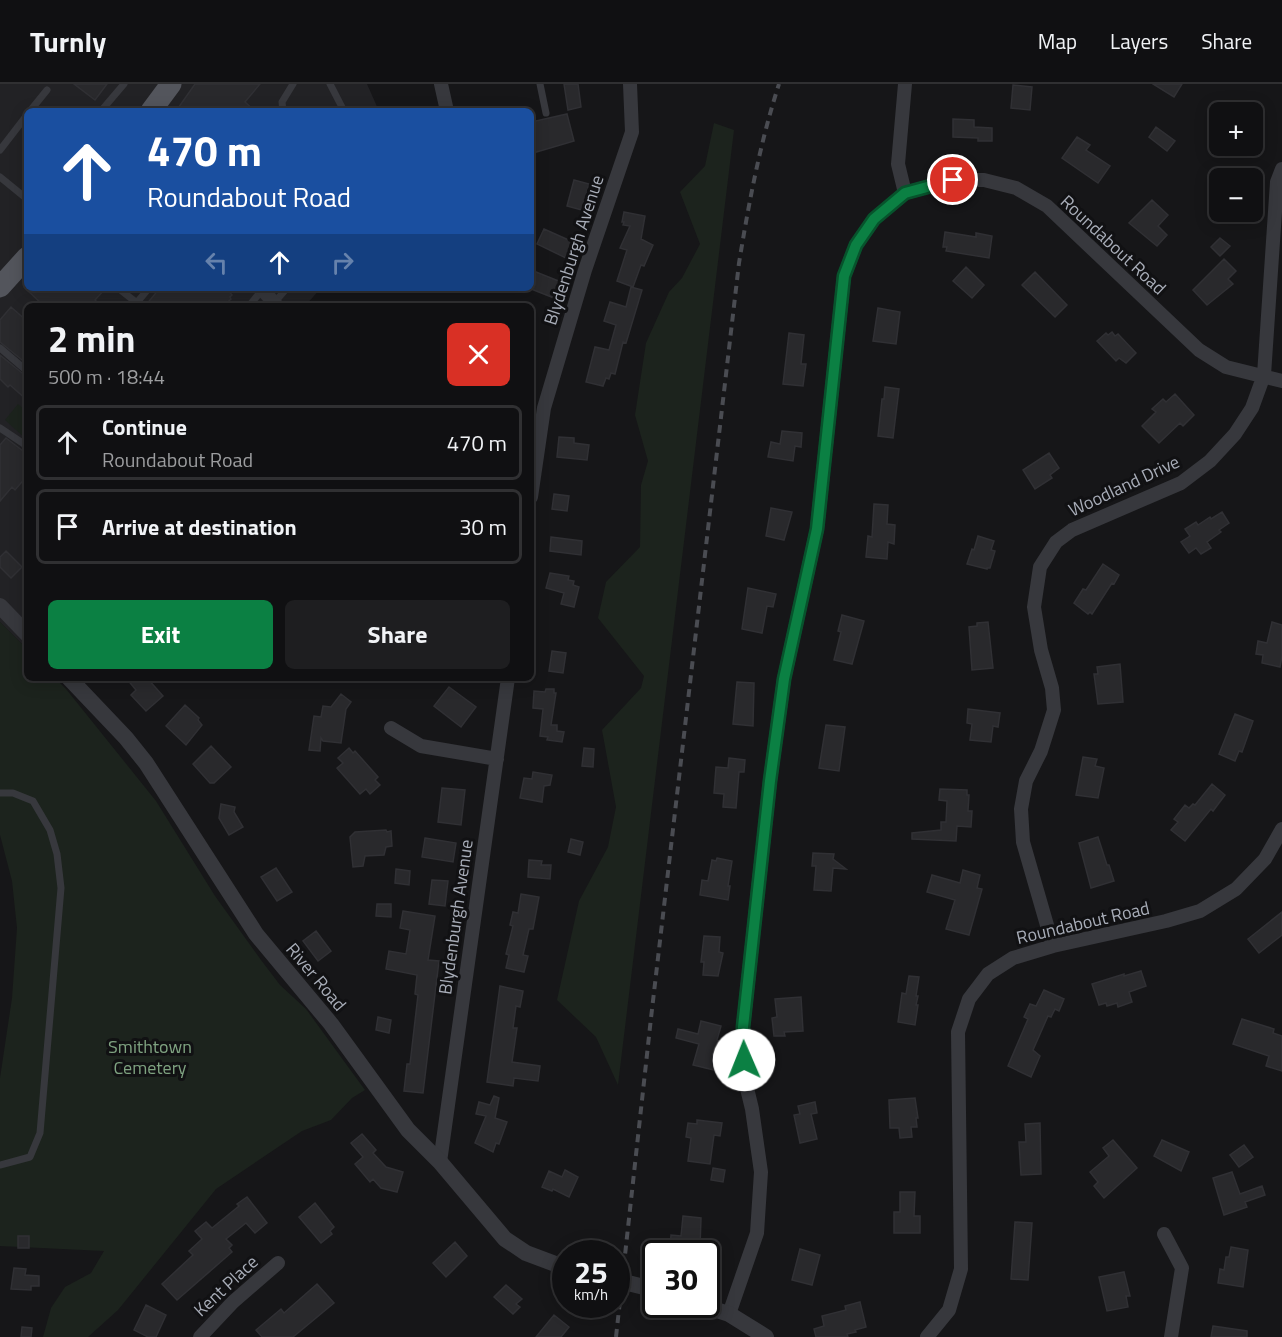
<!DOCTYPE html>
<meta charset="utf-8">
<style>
body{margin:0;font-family:"Titillium Web",sans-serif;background:#1e1e20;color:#f1f3f6;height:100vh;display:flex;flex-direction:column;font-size:22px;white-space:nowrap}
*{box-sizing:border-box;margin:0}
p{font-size:20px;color:#9c9d9f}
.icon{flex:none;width:33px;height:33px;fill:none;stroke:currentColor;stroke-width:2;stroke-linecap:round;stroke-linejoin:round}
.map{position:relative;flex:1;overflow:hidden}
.panel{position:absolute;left:24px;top:219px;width:510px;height:378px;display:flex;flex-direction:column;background:#101012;border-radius:9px;box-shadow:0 3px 15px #0003,0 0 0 2px #303032}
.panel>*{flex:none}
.hud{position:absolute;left:24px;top:24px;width:510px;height:183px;border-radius:9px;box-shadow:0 3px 15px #0003,0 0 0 2px #303032;background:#1a4fa0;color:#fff;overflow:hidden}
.fabs{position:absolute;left:1209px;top:18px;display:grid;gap:12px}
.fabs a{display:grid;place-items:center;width:54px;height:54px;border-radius:9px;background:#101012;box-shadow:0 3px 15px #0003,0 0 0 2px #303032;font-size:30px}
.speed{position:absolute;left:552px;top:1156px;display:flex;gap:12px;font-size:30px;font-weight:700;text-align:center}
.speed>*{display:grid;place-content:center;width:78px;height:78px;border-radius:50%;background:#101012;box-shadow:0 3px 15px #0003,0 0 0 2px #303032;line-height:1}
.speed small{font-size:15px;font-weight:400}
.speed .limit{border:3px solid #111;border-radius:9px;background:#fff;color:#111}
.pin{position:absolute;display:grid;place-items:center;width:51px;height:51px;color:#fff;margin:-26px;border:3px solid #fff;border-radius:50%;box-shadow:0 2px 6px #0007}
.me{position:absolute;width:66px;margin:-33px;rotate:359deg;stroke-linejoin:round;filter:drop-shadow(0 0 4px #0008)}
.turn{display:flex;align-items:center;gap:21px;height:126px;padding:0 24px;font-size:27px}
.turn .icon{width:78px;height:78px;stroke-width:2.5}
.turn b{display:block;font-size:42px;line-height:51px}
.lanes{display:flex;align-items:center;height:57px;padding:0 24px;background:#0003;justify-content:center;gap:30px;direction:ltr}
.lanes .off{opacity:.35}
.round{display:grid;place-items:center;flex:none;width:63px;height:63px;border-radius:9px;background:#1e1e20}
.summary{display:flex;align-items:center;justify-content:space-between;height:102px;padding:0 24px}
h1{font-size:36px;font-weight:700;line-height:45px}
.button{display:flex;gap:12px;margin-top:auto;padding:12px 24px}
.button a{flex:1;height:69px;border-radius:9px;background:#0b8043;color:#fff;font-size:24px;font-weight:700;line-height:69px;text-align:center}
.button a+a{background:#1e1e20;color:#f1f3f6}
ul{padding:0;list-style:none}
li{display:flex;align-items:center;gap:18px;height:75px;margin:0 12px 9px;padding:0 12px;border:3px solid #303032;border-radius:9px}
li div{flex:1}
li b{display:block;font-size:22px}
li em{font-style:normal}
header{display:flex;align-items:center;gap:36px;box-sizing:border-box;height:84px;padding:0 30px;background:#101012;border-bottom:2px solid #303032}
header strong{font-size:28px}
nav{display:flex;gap:33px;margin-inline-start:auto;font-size:21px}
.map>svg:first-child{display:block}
</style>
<header>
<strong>Turnly</strong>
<nav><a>Map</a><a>Layers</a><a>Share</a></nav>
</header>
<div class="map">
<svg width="1282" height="1253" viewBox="0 0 1282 1253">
<rect width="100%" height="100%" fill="#161618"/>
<path fill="#222225" d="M 0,0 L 367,0 L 379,27 L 27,27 L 27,204 L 321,204 L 305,222 L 27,222 L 27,565 L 0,538 Z"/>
<path fill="#1c231d" d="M 714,39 L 734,46 L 618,1001 L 596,953 L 557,916 L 579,817 L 608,763 L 616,723 L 602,646 L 641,604 L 644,592 L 598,534 L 606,498 L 640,463 L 641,401 L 648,377 L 635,331 L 646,259 L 669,208 L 682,194 L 700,160 L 680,108 L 705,82 Z
M 18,320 L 27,328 L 27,356 L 5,336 Z
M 0,538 L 27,565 L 27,594 L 55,594 L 66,605 L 156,717 L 215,812 L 261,876 L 280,901 L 306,925 L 365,1006 L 352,1014 L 331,1036 L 302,1047 L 216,1105 L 118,1226 L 88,1253 L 43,1253 L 51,1224 L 65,1203 L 91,1189 L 104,1167 L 0,1162 L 0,994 L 12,914 L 17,844 L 12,797 L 0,751 Z"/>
<path fill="#29292c" stroke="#303034" stroke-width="1.5" d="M 74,0 L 107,0 L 95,16 Z
M 195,0 L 260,0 L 245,18 L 255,27 L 176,27 Z
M 564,0 L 578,0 L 581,23 L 568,26 Z
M 1153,0 L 1182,0 L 1174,13 Z
M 1013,1 L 1032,3 L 1030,26 L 1011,24 Z
M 567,30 L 574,57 L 533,69 L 531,62 L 531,38 Z
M 953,35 L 974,36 L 974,43 L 992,44 L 992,57 L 978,57 L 978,54 L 953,53 Z
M 1156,43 L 1175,57 L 1167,67 L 1149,53 Z
M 1077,53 L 1090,61 L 1086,66 L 1110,82 L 1098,99 L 1062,74 Z
M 574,96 L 589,100 L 582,126 L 567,122 Z
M 1152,116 L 1168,131 L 1158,142 L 1167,151 L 1157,162 L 1129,139 Z
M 624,128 L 645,132 L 641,155 L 653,161 L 644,182 L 641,181 L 633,203 L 617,197 L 627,166 L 620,164 L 630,142 L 623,141 L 624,138 L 622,138 Z
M 544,145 L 573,158 L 566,174 L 537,160 Z
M 945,148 L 976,153 L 976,149 L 992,152 L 989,174 L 946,167 L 947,163 L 943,163 Z
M 1220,154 L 1230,162 L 1220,172 L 1211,163 Z
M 1224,175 L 1236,187 L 1228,195 L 1233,200 L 1207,221 L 1193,206 Z
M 966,183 L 984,201 L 972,214 L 953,197 Z
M 531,186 L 561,198 L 554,214 L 531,205 Z
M 1035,188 L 1067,221 L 1055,233 L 1022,201 Z
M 631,203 L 642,206 L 626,259 L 623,258 L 615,290 L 611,289 L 609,295 L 606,294 L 603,302 L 586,298 L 595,263 L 609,266 L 616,241 L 604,237 L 610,218 L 626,223 Z
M 25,204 L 106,204 L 95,216 L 102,222 L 44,222 Z
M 160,204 L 226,204 L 232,211 L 230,213 L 231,215 L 223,222 L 145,222 Z
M 11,223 L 27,237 L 27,280 L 0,258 L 0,236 Z
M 878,224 L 900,228 L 896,260 L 873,257 Z
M 1112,248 L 1115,252 L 1118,250 L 1136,269 L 1126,279 L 1119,274 L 1116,277 L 1097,257 L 1106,249 L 1108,251 Z
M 789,249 L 804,251 L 801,280 L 806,280 L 803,302 L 783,300 Z
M 0,271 L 27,293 L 27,316 L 10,301 L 8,303 L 0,295 Z
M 885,303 L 899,305 L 893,354 L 878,352 L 882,315 L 884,315 Z
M 1175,310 L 1194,331 L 1183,342 L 1180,339 L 1159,359 L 1142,342 L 1156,328 L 1152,325 L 1163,315 L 1166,318 Z
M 782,347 L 802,349 L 801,363 L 795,362 L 793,377 L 768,373 L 771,358 L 780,360 Z
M 559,353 L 574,354 L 574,359 L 589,361 L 587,376 L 557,373 Z
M 6,354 L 27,370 L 27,392 L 15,406 L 12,403 L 0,417 L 0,361 Z
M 1049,369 L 1059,384 L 1050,391 L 1052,394 L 1035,405 L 1023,386 Z
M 554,410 L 569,412 L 567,427 L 552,425 Z
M 874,420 L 888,421 L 887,440 L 895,441 L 894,460 L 888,458 L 887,475 L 866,473 L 868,452 L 872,453 Z
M 771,424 L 792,428 L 784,456 L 766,452 Z
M 1222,428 L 1229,439 L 1219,446 L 1221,448 L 1207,458 L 1211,464 L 1201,470 L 1196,464 L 1189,469 L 1181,458 L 1190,452 L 1185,445 L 1196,438 L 1198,441 L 1210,433 L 1211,435 Z
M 978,452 L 994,457 L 991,466 L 995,467 L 990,484 L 987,484 L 987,485 L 967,480 L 972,465 L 974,466 Z
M 551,453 L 582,457 L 581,471 L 550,467 Z
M 6,467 L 22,483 L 11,494 L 0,483 L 0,473 Z
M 1103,480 L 1119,491 L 1114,500 L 1112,499 L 1092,530 L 1090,528 L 1088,530 L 1074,519 L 1083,505 L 1086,506 Z
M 550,489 L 569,492 L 568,496 L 574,497 L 573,501 L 579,503 L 574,523 L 561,520 L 564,509 L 546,504 Z
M 748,504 L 776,510 L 773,523 L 767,522 L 762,549 L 742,545 Z
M 842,531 L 864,537 L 852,580 L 834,576 L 841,548 L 838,547 Z
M 988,538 L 993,584 L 972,586 L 969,543 L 977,542 L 977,539 Z
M 1272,538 L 1282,541 L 1282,572 L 1280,583 L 1262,579 L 1263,571 L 1256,570 L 1258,557 L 1267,559 Z
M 552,567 L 566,569 L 563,589 L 549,587 Z
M 1120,580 L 1123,618 L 1098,620 L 1094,590 L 1098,590 L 1097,583 Z
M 126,594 L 147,594 L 163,612 L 146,627 L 131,611 L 136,606 Z
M 737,598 L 754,599 L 753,642 L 733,640 Z
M 449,603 L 476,623 L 461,643 L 434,622 Z
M 546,605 L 554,605 L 554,609 L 556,609 L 551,641 L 557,641 L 557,647 L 564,648 L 562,658 L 547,656 L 548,653 L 540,652 L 543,625 L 533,624 L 534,607 L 545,608 Z
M 341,610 L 351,618 L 346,625 L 341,659 L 323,657 L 321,654 L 320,667 L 309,666 L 314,632 L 321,633 L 323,622 L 331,623 Z
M 185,621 L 199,634 L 198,636 L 202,641 L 186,661 L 166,642 Z
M 968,625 L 1000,629 L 998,643 L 993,642 L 991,658 L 970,656 L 972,640 L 967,639 Z
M 1235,630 L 1253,637 L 1242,668 L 1239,667 L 1235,677 L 1219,670 Z
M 826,641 L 845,643 L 839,687 L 819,684 Z
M 211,662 L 231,683 L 214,699 L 210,699 L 193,680 Z
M 349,664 L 353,669 L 355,667 L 378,693 L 375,696 L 380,701 L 370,710 L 366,705 L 360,710 L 337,684 L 343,679 L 338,674 Z
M 584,664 L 594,665 L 593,683 L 582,682 Z
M 1083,673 L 1097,675 L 1095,682 L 1104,684 L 1098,714 L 1076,711 Z
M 729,674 L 745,676 L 744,688 L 739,688 L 736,724 L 723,723 L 724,710 L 714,709 L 716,683 L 728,684 Z
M 533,688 L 552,691 L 550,701 L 544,702 L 542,718 L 520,714 L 524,694 L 532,695 Z
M 1212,700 L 1225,711 L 1213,727 L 1211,725 L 1185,757 L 1171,746 L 1178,738 L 1174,735 L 1185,721 L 1189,724 L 1193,720 L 1195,721 Z
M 442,704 L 465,706 L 461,741 L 438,738 Z
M 940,705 L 967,706 L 967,711 L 969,711 L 968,727 L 972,727 L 971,743 L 957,742 L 956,757 L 912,755 L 912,749 L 941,746 L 941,738 L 946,738 L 947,717 L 939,716 Z
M 221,720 L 235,723 L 234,728 L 243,743 L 229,751 L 219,734 Z
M 386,746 L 387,748 L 391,747 L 392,762 L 386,763 L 384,771 L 365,772 L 363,782 L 353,783 L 350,753 L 355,748 Z
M 1098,753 L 1107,781 L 1109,781 L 1114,797 L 1091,804 L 1079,759 Z
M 425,754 L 456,759 L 453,778 L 422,773 Z
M 571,755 L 583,758 L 580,771 L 568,768 Z
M 813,769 L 834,770 L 833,775 L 846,785 L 833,784 L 831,807 L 814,806 L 816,782 L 812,782 Z
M 717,774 L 732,777 L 728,802 L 730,802 L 728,816 L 700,811 L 702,796 L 708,797 L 712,776 L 716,777 Z
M 529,776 L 542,777 L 541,781 L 551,781 L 550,795 L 528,793 Z
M 276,784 L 292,808 L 277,817 L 261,793 Z
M 396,785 L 410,787 L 409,801 L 395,799 Z
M 963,786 L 980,791 L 977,804 L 982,805 L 969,851 L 946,845 L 955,816 L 927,808 L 932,791 L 960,799 Z
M 432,796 L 448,797 L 445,822 L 429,820 Z
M 521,810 L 539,813 L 533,845 L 529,845 L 523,871 L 528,872 L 524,888 L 506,884 L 509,871 L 506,870 L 513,842 L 510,841 L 513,828 L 518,829 Z
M 377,820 L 391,820 L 391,833 L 376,832 Z
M 403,827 L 435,832 L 428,876 L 439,877 L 423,1009 L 404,1007 L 407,980 L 410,980 L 418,911 L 415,910 L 417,891 L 386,885 L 389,867 L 406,870 L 410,846 L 400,844 Z
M 1282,828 L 1282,851 L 1259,869 L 1248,855 Z
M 316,847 L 331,867 L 318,877 L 303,857 Z
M 704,852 L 720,853 L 719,868 L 723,869 L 718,892 L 703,891 L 704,878 L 701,878 Z
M 1141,887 L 1146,902 L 1129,908 L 1132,918 L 1118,923 L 1117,919 L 1107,922 L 1106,919 L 1099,921 L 1092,900 L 1124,890 L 1124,892 Z
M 909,892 L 919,893 L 916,912 L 918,912 L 916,921 L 918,921 L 915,941 L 898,938 L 902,909 L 906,910 Z
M 500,902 L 523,907 L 520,923 L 516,922 L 513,944 L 517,944 L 512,978 L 540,982 L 538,997 L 514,994 L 513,1002 L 487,998 Z
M 1044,906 L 1064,915 L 1059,927 L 1055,925 L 1051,933 L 1048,932 L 1033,966 L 1040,972 L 1031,993 L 1008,982 L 1028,935 L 1024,933 L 1030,920 L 1036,922 Z
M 801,913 L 803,947 L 784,948 L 785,952 L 774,952 L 772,934 L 777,933 L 775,915 Z
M 378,933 L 391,936 L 389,949 L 376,946 Z
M 1242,935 L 1274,945 L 1273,949 L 1282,952 L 1282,987 L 1266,982 L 1269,972 L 1233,960 Z
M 701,937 L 721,942 L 717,956 L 722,958 L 714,986 L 693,981 L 699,960 L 676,954 L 678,945 L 698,950 Z
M 494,1012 L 499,1014 L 495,1034 L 507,1038 L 499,1060 L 496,1059 L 493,1068 L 475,1059 L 486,1032 L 476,1030 L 479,1018 L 490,1021 Z
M 915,1014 L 918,1034 L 916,1034 L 917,1043 L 911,1043 L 912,1053 L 900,1054 L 899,1044 L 890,1044 L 889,1016 Z
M 815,1018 L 817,1029 L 811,1030 L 817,1055 L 800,1059 L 794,1031 L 800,1030 L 798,1022 Z
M 697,1036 L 722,1039 L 720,1052 L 714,1051 L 710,1080 L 688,1077 L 691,1054 L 686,1053 L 688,1039 L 697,1040 Z
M 1040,1039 L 1041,1090 L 1021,1091 L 1019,1058 L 1026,1058 L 1025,1040 Z
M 362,1050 L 376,1066 L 373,1069 L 386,1083 L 403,1088 L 397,1108 L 381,1104 L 373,1095 L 370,1098 L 355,1080 L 363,1073 L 351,1059 Z
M 1113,1056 L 1137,1084 L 1104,1114 L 1094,1102 L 1098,1098 L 1090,1088 L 1109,1072 L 1103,1064 Z
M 1162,1056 L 1189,1068 L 1181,1087 L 1154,1072 Z
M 1244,1061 L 1253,1073 L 1239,1083 L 1230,1071 Z
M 713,1084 L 725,1086 L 723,1098 L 711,1096 Z
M 565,1086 L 578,1093 L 569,1113 L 553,1105 L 552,1107 L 542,1103 L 549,1087 L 562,1093 Z
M 1232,1088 L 1240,1110 L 1262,1102 L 1265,1111 L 1245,1118 L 1247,1123 L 1224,1131 L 1213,1094 Z
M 900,1108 L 915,1108 L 914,1132 L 920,1132 L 920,1149 L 894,1149 L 894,1128 L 900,1128 Z
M 247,1113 L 267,1139 L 255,1149 L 246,1139 L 226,1155 L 232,1161 L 229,1164 L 232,1168 L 177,1216 L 162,1200 L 193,1171 L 189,1167 L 202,1155 L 195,1147 L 206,1138 L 212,1144 L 239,1122 L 237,1120 Z
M 315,1119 L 334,1143 L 330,1147 L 332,1150 L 321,1159 L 299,1133 Z
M 683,1132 L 701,1134 L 700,1164 L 691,1163 L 690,1170 L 675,1170 L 675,1167 L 670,1167 L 671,1151 L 681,1152 Z
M 1015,1138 L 1032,1139 L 1028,1196 L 1011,1195 Z
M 18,1152 L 29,1152 L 29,1164 L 18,1164 Z
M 455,1158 L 467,1172 L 446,1193 L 433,1179 Z
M 1231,1163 L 1248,1166 L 1243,1203 L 1218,1199 L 1220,1185 L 1224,1186 L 1226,1173 L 1229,1173 Z
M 800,1165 L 820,1171 L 812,1201 L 792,1196 Z
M 14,1184 L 26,1185 L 25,1191 L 39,1192 L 39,1202 L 31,1202 L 31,1206 L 11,1205 Z
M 1124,1188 L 1130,1212 L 1126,1212 L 1128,1223 L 1107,1227 L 1099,1193 Z
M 317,1200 L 334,1219 L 293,1253 L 262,1253 L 256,1246 L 281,1225 L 284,1229 Z
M 506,1201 L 522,1215 L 516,1220 L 520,1223 L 513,1230 L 494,1213 Z
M 860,1218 L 866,1243 L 855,1246 L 856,1248 L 847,1250 L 848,1253 L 816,1253 L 814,1245 L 824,1242 L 822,1232 L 846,1226 L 845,1222 Z
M 146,1221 L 166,1231 L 156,1253 L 148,1253 L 134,1246 Z
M 554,1231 L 569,1243 L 561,1253 L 536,1253 Z
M 1213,1242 L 1247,1247 L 1247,1253 L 1211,1253 Z
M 22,1243 L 32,1244 L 31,1253 L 21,1253 Z"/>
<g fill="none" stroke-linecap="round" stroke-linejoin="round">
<path stroke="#3d3f44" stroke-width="2" stroke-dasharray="3 4.5" stroke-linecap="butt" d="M 26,393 L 27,394"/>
<path stroke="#37383d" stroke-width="7" d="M 330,0 L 344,27
M 540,0 L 546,29
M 30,27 L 47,6
M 101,27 L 124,0
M 283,27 L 282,18 L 293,0
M 0,66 L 27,31
M 0,93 L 27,115
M 118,204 L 137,219
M 274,219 L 287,204
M 134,222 L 149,204
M 249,222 L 262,206
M 0,264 L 27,287
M 0,344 L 27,362
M 0,709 L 13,709 L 33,717 L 50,746 L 57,770 L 61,804 L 40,1049 L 30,1073 L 0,1081"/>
<path stroke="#37383d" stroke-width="14" d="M 441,0 L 447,27
M 905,0 L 898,80 L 905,109
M 261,204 L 277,222
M 531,413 L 544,324 L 585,186 L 632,48 L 630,0
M 391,644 L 421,662 L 497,675
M 1053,862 L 1023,758 L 1021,725 L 1026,697 L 1041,667 L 1054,626 L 1052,604 L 1041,566 L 1034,523 L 1040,483 L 1056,458 L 1072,446 L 1181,399 L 1210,377 L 1235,350 L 1252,324 L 1264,291 L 1277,98 L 1282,85
M 440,1078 L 508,594
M 1164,1150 L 1182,1184 L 1171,1253
M 729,1230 L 757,1149 L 761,1088 L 752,1025 L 744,992 L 743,943 L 770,697 L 784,595 L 817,445 L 844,192 L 856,161 L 874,135 L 905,109 L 953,96 L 984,96 L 1016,104 L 1047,122 L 1199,266 L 1226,283 L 1282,297
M 200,1253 L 233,1218 L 278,1179
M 927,1253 L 949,1226 L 961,1185 L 958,948 L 969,915 L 988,890 L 1013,874 L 1053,862 L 1166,837 L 1200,827 L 1236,805 L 1265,775 L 1282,745"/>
<path stroke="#37383d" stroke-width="16" d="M 0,522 L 27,550
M 69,594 L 126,654 L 146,679 L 256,850 L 331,940 L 408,1046 L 440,1078 L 505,1155 L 526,1169 L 566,1184
M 616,1196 L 656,1206
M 701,1221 L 729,1230 L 766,1253"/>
<path stroke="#53555c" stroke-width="21" d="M 151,27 L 171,0
M 0,203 L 27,173"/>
<path stroke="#4a4c52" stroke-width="4" stroke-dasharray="8 6" stroke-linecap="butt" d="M 616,1253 L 651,934 L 739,179 C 749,118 760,59 779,0"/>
</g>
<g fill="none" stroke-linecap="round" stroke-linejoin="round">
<g stroke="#07532c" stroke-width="15">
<path id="route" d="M 744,976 L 743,943 L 770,697 L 784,595 L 817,445 L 844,192 L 856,161 L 874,135 L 905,109 L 953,96"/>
</g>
<use href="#route" stroke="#0b8043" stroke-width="10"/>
</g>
<g text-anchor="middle" stroke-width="6" stroke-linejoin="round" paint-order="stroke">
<g font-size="18" fill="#a8adb8" stroke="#111113">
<text transform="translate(1113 161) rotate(43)" y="6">Roundabout Road</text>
<text transform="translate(574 166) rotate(-72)" y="6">Blydenburgh Avenue</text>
<text transform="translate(1124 402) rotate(-25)" y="6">Woodland Drive</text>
<text transform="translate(456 833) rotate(-82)" y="6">Blydenburgh Avenue</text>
<text transform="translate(1083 839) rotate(-13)" y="6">Roundabout Road</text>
<text transform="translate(316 893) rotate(50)" y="6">River Road</text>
<text transform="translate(226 1202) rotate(-43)" y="6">Kent Place</text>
</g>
<g font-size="18" fill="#7fa381" stroke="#111113">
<text x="150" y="969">Smithtown<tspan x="150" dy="21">Cemetery</tspan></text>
</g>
</g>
</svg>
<div class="fabs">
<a>+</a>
<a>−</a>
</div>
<div class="speed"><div>25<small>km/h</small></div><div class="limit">30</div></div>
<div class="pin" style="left:953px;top:96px;background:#d93025"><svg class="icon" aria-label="arrive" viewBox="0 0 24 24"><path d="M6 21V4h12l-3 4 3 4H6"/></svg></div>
<svg class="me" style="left:744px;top:976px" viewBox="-20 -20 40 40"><circle r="19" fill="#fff"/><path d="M0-13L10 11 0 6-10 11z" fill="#0b8043"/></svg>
<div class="hud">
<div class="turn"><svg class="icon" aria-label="ahead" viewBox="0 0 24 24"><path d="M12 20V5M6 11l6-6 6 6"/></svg><div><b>470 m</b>Roundabout Road</div></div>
<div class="lanes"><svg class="icon off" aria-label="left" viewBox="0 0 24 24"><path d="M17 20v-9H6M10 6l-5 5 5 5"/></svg><svg class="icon" aria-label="ahead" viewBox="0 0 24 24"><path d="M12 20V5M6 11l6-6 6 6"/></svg><svg class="icon off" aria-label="right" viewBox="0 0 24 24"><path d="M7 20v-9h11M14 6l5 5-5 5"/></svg></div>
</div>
<section class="panel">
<div class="summary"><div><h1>2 min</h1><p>500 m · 18:44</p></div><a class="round" style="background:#d93025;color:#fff"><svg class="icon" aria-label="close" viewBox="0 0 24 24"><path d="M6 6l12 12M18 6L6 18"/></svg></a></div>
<ul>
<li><svg class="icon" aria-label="ahead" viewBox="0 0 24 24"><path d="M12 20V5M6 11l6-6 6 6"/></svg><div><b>Continue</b><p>Roundabout Road</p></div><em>470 m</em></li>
<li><svg class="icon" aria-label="arrive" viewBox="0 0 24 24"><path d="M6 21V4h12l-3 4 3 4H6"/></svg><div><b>Arrive at destination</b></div><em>30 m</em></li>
</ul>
<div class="button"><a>Exit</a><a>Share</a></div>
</section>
</div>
